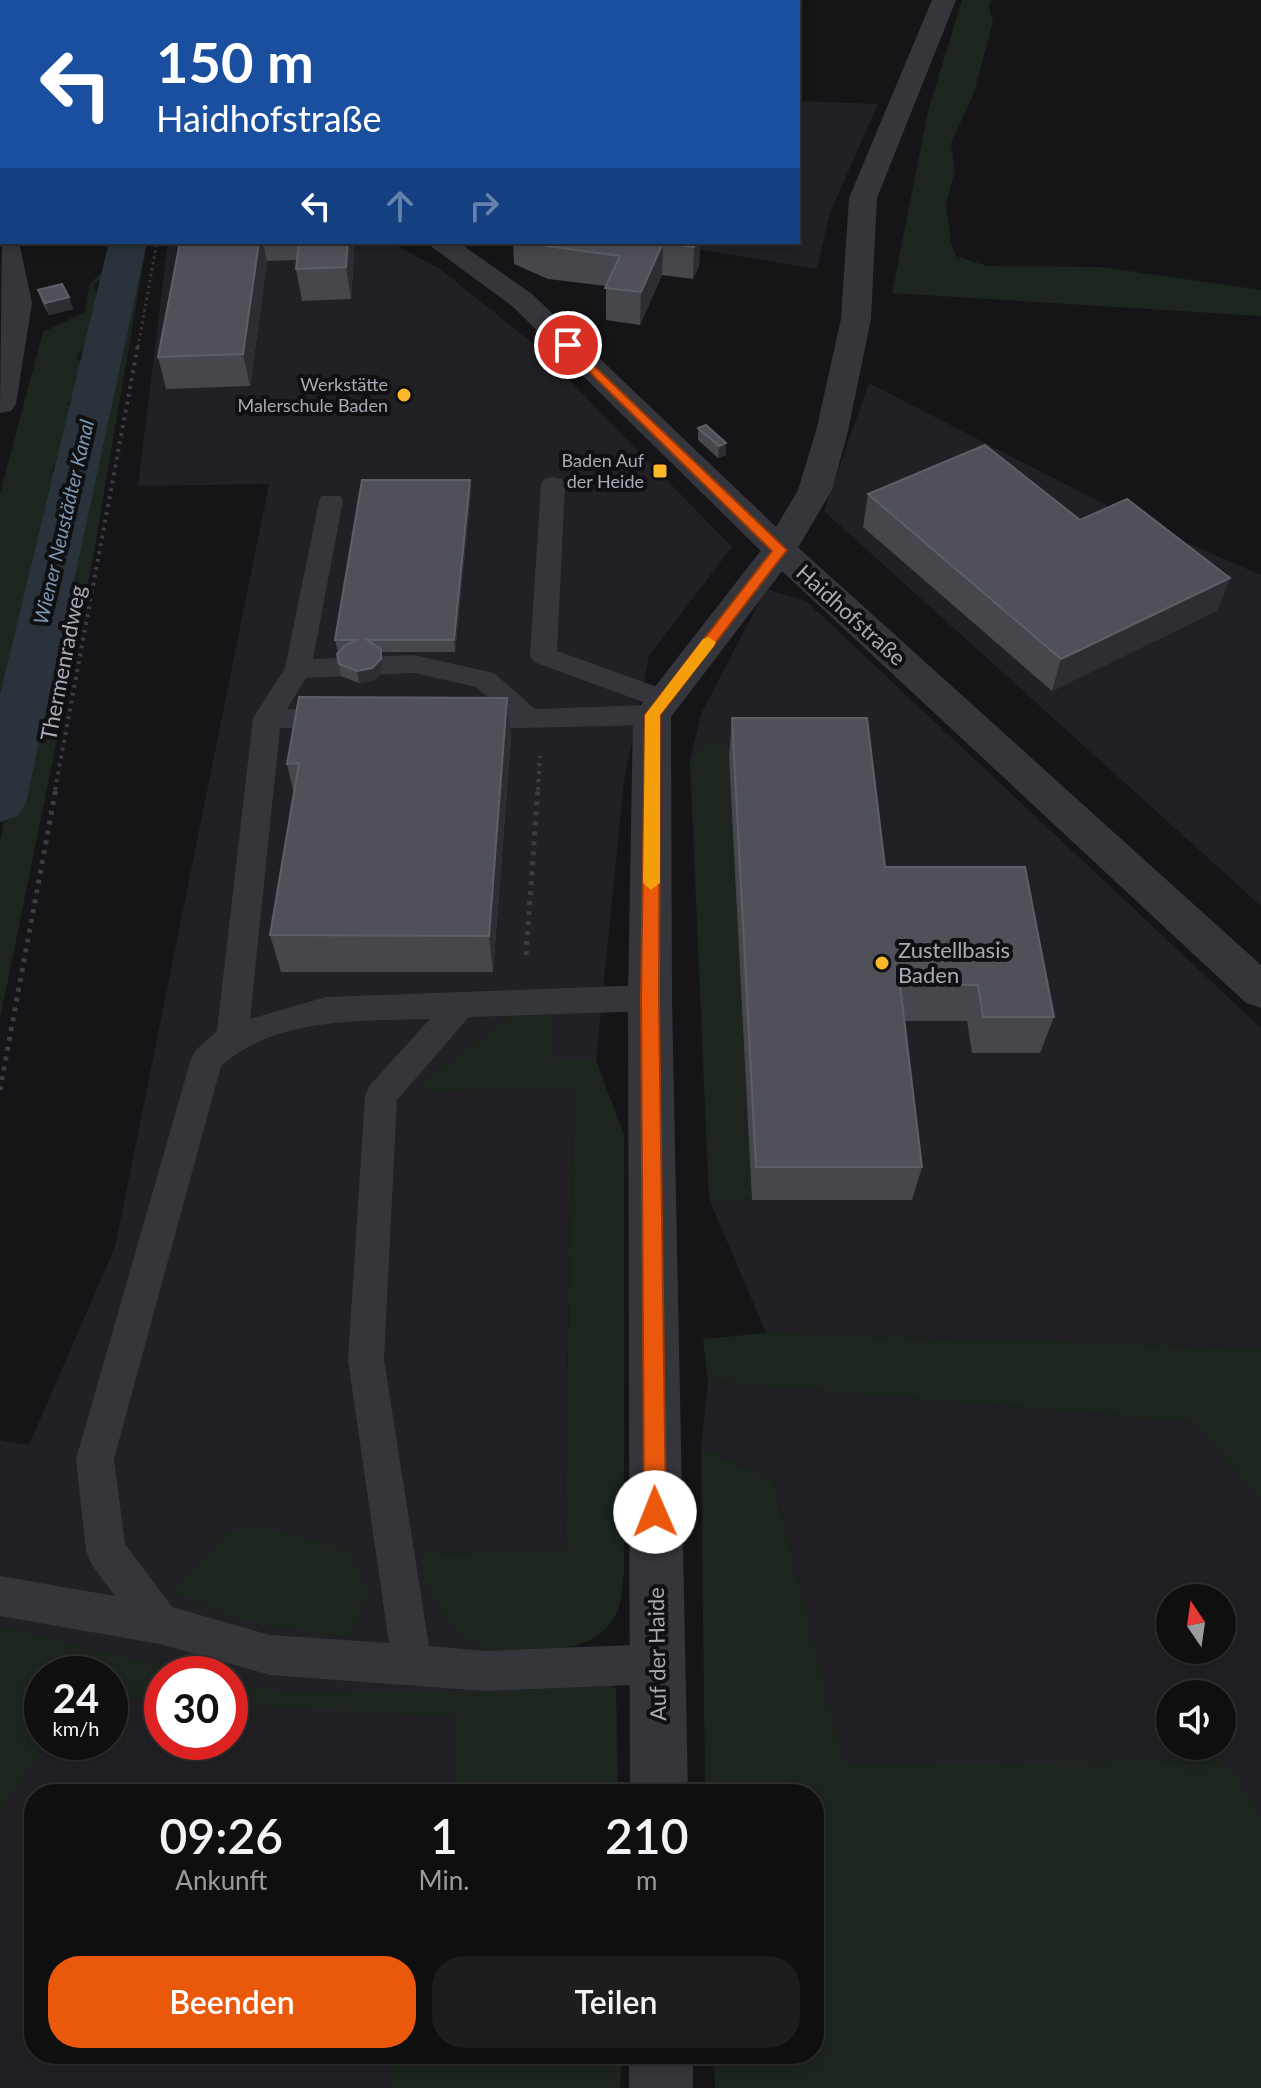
<!DOCTYPE html>
<html lang="de">
<meta charset="utf-8">
<style>
body{margin:0;font-family:Lato,sans-serif;background:#1e1d1e;color:#f1f3f6;height:100vh;display:flex;flex-direction:column;font-size:30px;white-space:nowrap}
*{box-sizing:border-box;margin:0}
p{font-size:26px;color:#9c9c9f}
.icon{flex:none;width:44px;height:44px;fill:none;stroke:currentColor;stroke-width:2;stroke-linecap:round;stroke-linejoin:round}
.map{position:relative;flex:1;overflow:hidden}
.drawer{position:absolute;left:24px;top:1784px;width:800px;height:280px;display:flex;flex-direction:column;background:#100f10;border-radius:32px;box-shadow:0 4px 12px #0003,0 0 0 2px #302f30}
.drawer>*{flex:none}
.guide{position:absolute;left:0px;top:0px;width:800px;height:244px;box-shadow:0 4px 12px #0003,0 0 0 2px #302f30;background:#1a4fa0;color:#fff;overflow:hidden}
.needle{width:52px;rotate:347deg}
.buttons{position:absolute;left:1156px;top:1584px;display:grid;gap:16px}
.buttons a{display:grid;place-items:center;width:80px;height:80px;border-radius:50%;background:#100f10;box-shadow:0 4px 12px #0003,0 0 0 2px #302f30;font-size:40px}
.speed{position:absolute;left:24px;top:1656px;display:flex;gap:16px;font-size:40px;font-weight:700;text-align:center}
.speed>*{display:grid;place-content:center;width:104px;height:104px;border-radius:50%;background:#100f10;box-shadow:0 4px 12px #0003,0 0 0 2px #302f30;line-height:1}
.speed small{font-size:20px;font-weight:400}
.speed .limit{border:12px solid #d22;background:#fff;color:#111}
.pin{position:absolute;display:grid;place-items:center;width:68px;height:68px;color:#fff;margin:-34px;border:4px solid #fff;border-radius:50%;box-shadow:0 2px 8px #0007}
.me{position:absolute;width:88px;margin:-44px;rotate:359deg;stroke-linejoin:round;filter:drop-shadow(0 0 6px #0008)}
.turn{display:flex;align-items:center;gap:28px;height:168px;padding:0 24px;font-size:36px}
.turn .icon{width:104px;height:104px;stroke-width:2.5}
.turn b{display:block;font-size:56px;line-height:68px}
.lanes{display:flex;align-items:center;height:76px;padding:0 24px;background:#0003;justify-content:center;gap:40px;direction:ltr}
.lanes .off{opacity:.35}
.eta{display:flex;justify-content:space-evenly;align-items:center;height:136px;text-align:center}
.eta b{font-size:48px;font-weight:600;line-height:56px}
.cta{display:flex;gap:16px;margin-top:auto;padding:16px 24px}
.cta a{flex:1;height:92px;border-radius:32px;background:#ea580c;color:#fff;font-size:32px;font-weight:600;line-height:92px;text-align:center}
.cta a+a{background:#1e1d1e;color:#f1f3f6}
.map>svg:first-child{display:block}
</style>
<div class="map">
<svg width="1261" height="2088" viewBox="0 0 1261 2088">
<rect width="100%" height="100%" fill="#151416"/>
<path fill="#212024" fill-rule="evenodd" d="M 798,101 L 878,104 L 830,213 L 817,269 L 653,242 L 798,242 Z
M 168,242 L 390,242 L 440,269 L 535,345 L 732,547 L 649,656 L 624,780 L 596,1060 L 550,1061 L 425,1091 L 574,1086 L 563,1551 L 420,1553 L 507,1656 L 578,1647 L 616,1688 L 618,1794 L 34,1794 L 34,2054 L 622,2054 L 620,2088 L 0,2088 L 0,1440 L 29,1445 L 115,1247 L 269,484 L 138,486 ZM 42,1674 L 110,1674 L 110,1742 L 42,1742 ZM 162,1674 L 230,1674 L 230,1742 L 162,1742 Z
M 869,383 L 1143,524 L 1261,575 L 1261,906 L 824,511 Z
M 766,589 L 806,601 L 1261,1028 L 1261,1348 L 766,1333 L 709,1199 L 690,760 L 701,714 Z
M 708,1381 L 1193,1422 L 1261,1500 L 1261,1817 L 1224,1760 L 843,1765 L 773,1480 L 701,1448 ZM 1170,1598 L 1222,1598 L 1222,1650 L 1170,1650 ZM 1170,1694 L 1222,1694 L 1222,1746 L 1170,1746 Z"/>
<path fill="#1c251e" d="M 962,0 L 991,0 L 989,7 L 993,22 L 974,93 L 951,143 L 955,171 L 946,204 L 951,242 L 956,256 L 987,266 L 1101,267 L 1261,290 L 1261,316 L 892,293 L 928,111 Z
M 112,242 L 124,242 L 116,268 L 93,285 L 106,314 L 76,359 L 86,363 L 75,384 L 83,390 L 68,403 L 74,423 L 69,445 L 60,448 L 63,452 L 52,470 L 62,485 L 7,739 L 0,758 L 0,493 L 43,332 L 85,312 L 89,285 L 103,270 Z
M 131,242 L 147,242 L 86,598 L 0,1019 L 0,842 L 26,713 L 52,622 L 79,483 L 101,436 L 93,426 Z
M 719,737 L 729,757 L 752,1200 L 709,1199 L 690,760 Z
M 549,1013 L 550,1060 L 596,1060 L 624,1135 L 624,1574 C 622,1585 622,1600 618,1610 C 607,1637 580,1647 553,1650 C 539,1652 518,1658 504,1655 C 457,1644 425,1599 420,1553 L 563,1551 L 574,1087 L 424,1091 L 424,1082 L 515,1014 Z
M 766,1333 L 1261,1348 L 1261,1500 L 1193,1422 L 708,1381 L 703,1339 Z
M 701,1448 L 773,1480 L 843,1764 L 1225,1760 L 1261,1817 L 1261,2088 L 715,2088 L 714,2054 L 814,2054 L 814,1794 L 705,1794 Z
M 259,1525 L 347,1551 C 372,1592 374,1598 344,1637 L 239,1620 L 173,1591 L 228,1531 Z
M 0,1627 L 164,1668 L 191,1674 L 162,1674 L 162,1700 L 110,1697 L 110,1674 L 42,1674 L 42,1742 L 48,1742 L 0,1809 Z
M 230,1682 L 280,1692 L 616,1688 L 618,1794 L 454,1794 L 457,1717 L 230,1704 Z
M 391,2054 L 622,2054 L 620,2088 L 390,2088 Z"/>
<g fill="none" stroke-linecap="round" stroke-linejoin="round">
<path fill="#2a333b" fill-rule="evenodd" d="M 164,0 L 196,0 L 196,2 L 164,2 Z
M 109,242 L 147,242 L 26,803 L 18,816 L 0,822 L 0,695 Z"/>
<path stroke="#3b3d43" stroke-width="3" stroke-dasharray="2 4" stroke-linecap="butt" d="M 138,347 L 157,242"/>
<path stroke="#3b3d43" stroke-width="4" stroke-dasharray="3 5" stroke-linecap="butt" d="M 55,790 L 138,345
M 538,790 L 540,756"/>
<path stroke="#3b3d43" stroke-width="5" stroke-dasharray="4 6" stroke-linecap="butt" d="M 526,955 L 538,788
M 0,1090 L 56,788"/>
<path fill="#35363c" fill-rule="evenodd" d="M 553,477 L 562,479 L 565,484 L 557,651 L 674,693 L 678,700 L 674,707 L 662,709 L 666,715 L 662,722 L 652,725 L 468,729 L 458,726 L 454,719 L 458,712 L 501,709 L 476,687 L 414,673 L 306,678 L 287,709 L 347,712 L 351,719 L 347,726 L 337,729 L 280,728 L 250,1019 L 326,997 L 650,985 L 661,989 L 666,998 L 661,1007 L 650,1011 L 469,1017 L 397,1100 L 384,1360 L 429,1646 L 485,1651 L 658,1644 L 672,1650 L 678,1664 L 672,1678 L 658,1684 L 485,1691 L 270,1675 L 160,1644 L 0,1616 L 0,1576 L 115,1596 L 92,1565 L 86,1551 L 76,1459 L 191,1059 L 196,1050 L 217,1031 L 253,718 L 285,668 L 319,501 L 322,496 L 340,496 L 343,501 L 313,659 L 414,655 L 485,671 L 494,673 L 535,709 L 651,705 L 534,662 L 530,656 L 541,484 L 544,479 ZM 430,1019 L 369,1086 L 365,1096 L 348,1360 L 389,1643 L 270,1635 L 172,1607 L 125,1544 L 114,1459 L 221,1066 C 276,1017 360,1021 430,1019 Z"/>
<path fill="#35363c" fill-rule="evenodd" d="M 932,0 L 956,0 L 877,198 L 871,319 L 848,431 L 832,490 L 792,558 L 671,717 L 672,998 L 688,1794 L 630,1794 L 628,998 L 633,715 L 766,544 L 798,490 L 816,431 L 841,319 L 849,198 Z
M 2,136 L 2,152 L 0,153 L 0,137 Z
M 2,234 L 2,242 L 19,242 L 32,303 L 16,404 L 11,411 L 0,413 Z
M 629,2054 L 693,2054 L 693,2088 L 629,2088 Z"/>
<path fill="#35363c" fill-rule="evenodd" d="M 0,83 L 2,84 L 2,101 L 0,100 Z
M 425,242 L 458,242 L 532,294 L 792,542 L 1261,965 L 1261,1008 L 1246,1003 L 768,558 L 512,306 Z"/>
</g>
<path fill="#45474c" d="M 4,0 L 68,0 L 69,2 L 4,2 Z
M 180,242 L 353,242 L 354,253 L 351,299 L 302,301 L 296,269 L 297,260 L 267,261 L 250,386 L 166,389 L 158,357 Z
M 513,242 L 700,242 L 699,266 L 693,279 L 662,275 L 640,325 L 606,320 L 606,286 L 548,279 L 514,264 Z
M 38,290 L 69,297 L 73,309 L 49,315 L 42,302 Z
M 698,428 L 726,443 L 726,455 L 718,458 L 698,440 Z
M 471,492 L 455,652 L 381,652 L 383,671 L 374,680 L 359,683 L 341,676 L 337,654 L 339,652 L 338,652 L 335,640 Z
M 868,494 L 1080,520 L 1218,610 L 1052,691 L 863,527 Z
M 507,698 L 511,737 L 493,972 L 281,972 L 270,935 L 294,794 L 287,764 Z
M 732,718 L 885,867 L 1054,1017 L 1040,1053 L 972,1053 L 967,1021 L 904,1021 L 922,1167 L 912,1200 L 752,1200 L 729,757 Z"/>
<path fill="#2e2e32" d="M 40,0 L 68,0 L 69,2 L 34,2 Z
M 259,242 L 263,242 L 267,261 L 250,386 L 243,354 Z
M 348,242 L 353,242 L 354,253 L 351,299 L 346,267 Z
M 696,242 L 700,242 L 699,266 L 693,279 L 694,247 Z
M 663,243 L 662,275 L 640,325 L 641,292 Z
M 69,297 L 73,309 L 49,315 L 45,303 Z
M 726,443 L 726,455 L 718,458 L 719,446 Z
M 470,480 L 471,492 L 455,652 L 454,640 Z
M 1230,578 L 1218,610 L 1052,691 L 1061,659 Z
M 381,649 L 383,671 L 374,680 L 359,683 L 357,671 Z
M 507,698 L 511,737 L 493,972 L 489,936 Z"/>
<path fill="#505158" stroke="#5d5f66" stroke-width="2" d="M 20,0 L 40,0 L 34,2 L 24,2 Z
M 180,242 L 259,242 L 243,354 L 158,357 Z
M 299,242 L 348,242 L 346,267 L 296,269 Z
M 537,242 L 696,242 L 694,247 L 663,243 L 641,292 L 605,288 L 620,256 L 547,246 Z
M 62,284 L 69,297 L 45,303 L 38,290 Z
M 706,425 L 726,443 L 719,446 L 698,428 Z
M 985,445 L 1080,520 L 1127,499 L 1230,578 L 1061,659 L 868,494 Z
M 362,480 L 470,480 L 454,640 L 367,640 L 381,649 L 381,659 L 372,668 L 357,671 L 339,664 L 337,654 L 345,645 L 358,640 L 335,640 Z
M 299,697 L 507,698 L 489,936 L 270,935 L 299,763 L 287,764 Z
M 732,718 L 867,718 L 885,867 L 1025,867 L 1054,1017 L 983,1017 L 978,985 L 900,985 L 922,1167 L 756,1167 Z"/>
<path fill="#ea580c" stroke="#983908" stroke-width="2" d="M 568,341 L 787,550 L 660,715 L 659,998 L 666,1512 L 663,1519 L 655,1523 L 647,1519 L 644,1512 L 641,998 L 645,715 L 772,551 L 564,347 L 562,345 Z"/>
<path fill="#f59e0b" d="M 708,637 L 716,642 L 714,646 L 660,715 L 660,883 L 651,890 L 643,883 L 645,715 L 703,639 Z"/>
<g fill="#fab829" stroke="#100f11" stroke-width="3">
<circle cx="404" cy="395" r="8"/>
<rect x="652" y="463" width="16" height="16" rx="4"/>
<circle cx="882" cy="963" r="8"/>
</g>
<g text-anchor="middle" stroke-width="8" stroke-linejoin="round" paint-order="stroke">
<g font-size="18" fill="#a6abb7" stroke="#100f11" text-anchor="end">
<text x="388" y="391">Werkstätte<tspan x="388" dy="21">Malerschule Baden</tspan></text>
<text x="644" y="467">Baden Auf<tspan x="644" dy="21">der Heide</tspan></text>
</g>
<g font-size="20" font-style="italic" fill="#7b98b4" stroke="#100f11">
<text transform="translate(64 522) rotate(-77)" y="7">Wiener Neustädter Kanal</text>
</g>
<g font-size="22" fill="#a6abb7" stroke="#100f11">
<text transform="translate(851 615) rotate(42)" y="8">Haidhofstraße</text>
<text transform="translate(63 663) rotate(-79)" y="8">Thermenradweg</text>
<text transform="translate(657 1654) rotate(-91)" y="8">Auf der Haide</text>
</g>
<g font-size="22" fill="#a6abb7" stroke="#100f11" text-anchor="start">
<text x="898" y="958">Zustellbasis<tspan x="898" dy="25">Baden</tspan></text>
</g>
</g>
</svg>
<div class="buttons">
<a><svg class="needle" viewBox="-14 -14 28 28"><path d="M0-13l5 13h-10z" fill="#e53935"/><path d="M0 13l5-13h-10z" fill="#9c9c9f"/></svg></a>
<a><svg class="icon" aria-label="sound" viewBox="0 0 24 24"><path d="M4 9h4l5-4v14l-5-4H4zM17 9q2 3 0 6"/></svg></a>
</div>
<div class="speed"><div>24<small>km/h</small></div><div class="limit">30</div></div>
<div class="pin" style="left:568px;top:345px;background:#d93025"><svg class="icon" aria-label="arrive" viewBox="0 0 24 24"><path d="M6 21V4h12l-3 4 3 4H6"/></svg></div>
<svg class="me" style="left:655px;top:1512px" viewBox="-20 -20 40 40"><circle r="19" fill="#fff"/><path d="M0-13L10 11 0 6-10 11z" fill="#ea580c"/></svg>
<div class="guide">
<div class="turn"><svg class="icon" aria-label="left" viewBox="0 0 24 24"><path d="M17 20v-9H6M10 6l-5 5 5 5"/></svg><div><b>150 m</b>Haidhofstraße</div></div>
<div class="lanes"><svg class="icon" aria-label="left" viewBox="0 0 24 24"><path d="M17 20v-9H6M10 6l-5 5 5 5"/></svg><svg class="icon off" aria-label="ahead" viewBox="0 0 24 24"><path d="M12 20V5M6 11l6-6 6 6"/></svg><svg class="icon off" aria-label="right" viewBox="0 0 24 24"><path d="M7 20v-9h11M14 6l5 5-5 5"/></svg></div>
</div>
<section class="drawer">
<div class="eta">
<div><b>09:26</b><p>Ankunft</p></div>
<div><b>1</b><p>Min.</p></div>
<div><b>210</b><p>m</p></div>
</div>
<div class="cta"><a>Beenden</a><a>Teilen</a></div>
</section>
</div>
